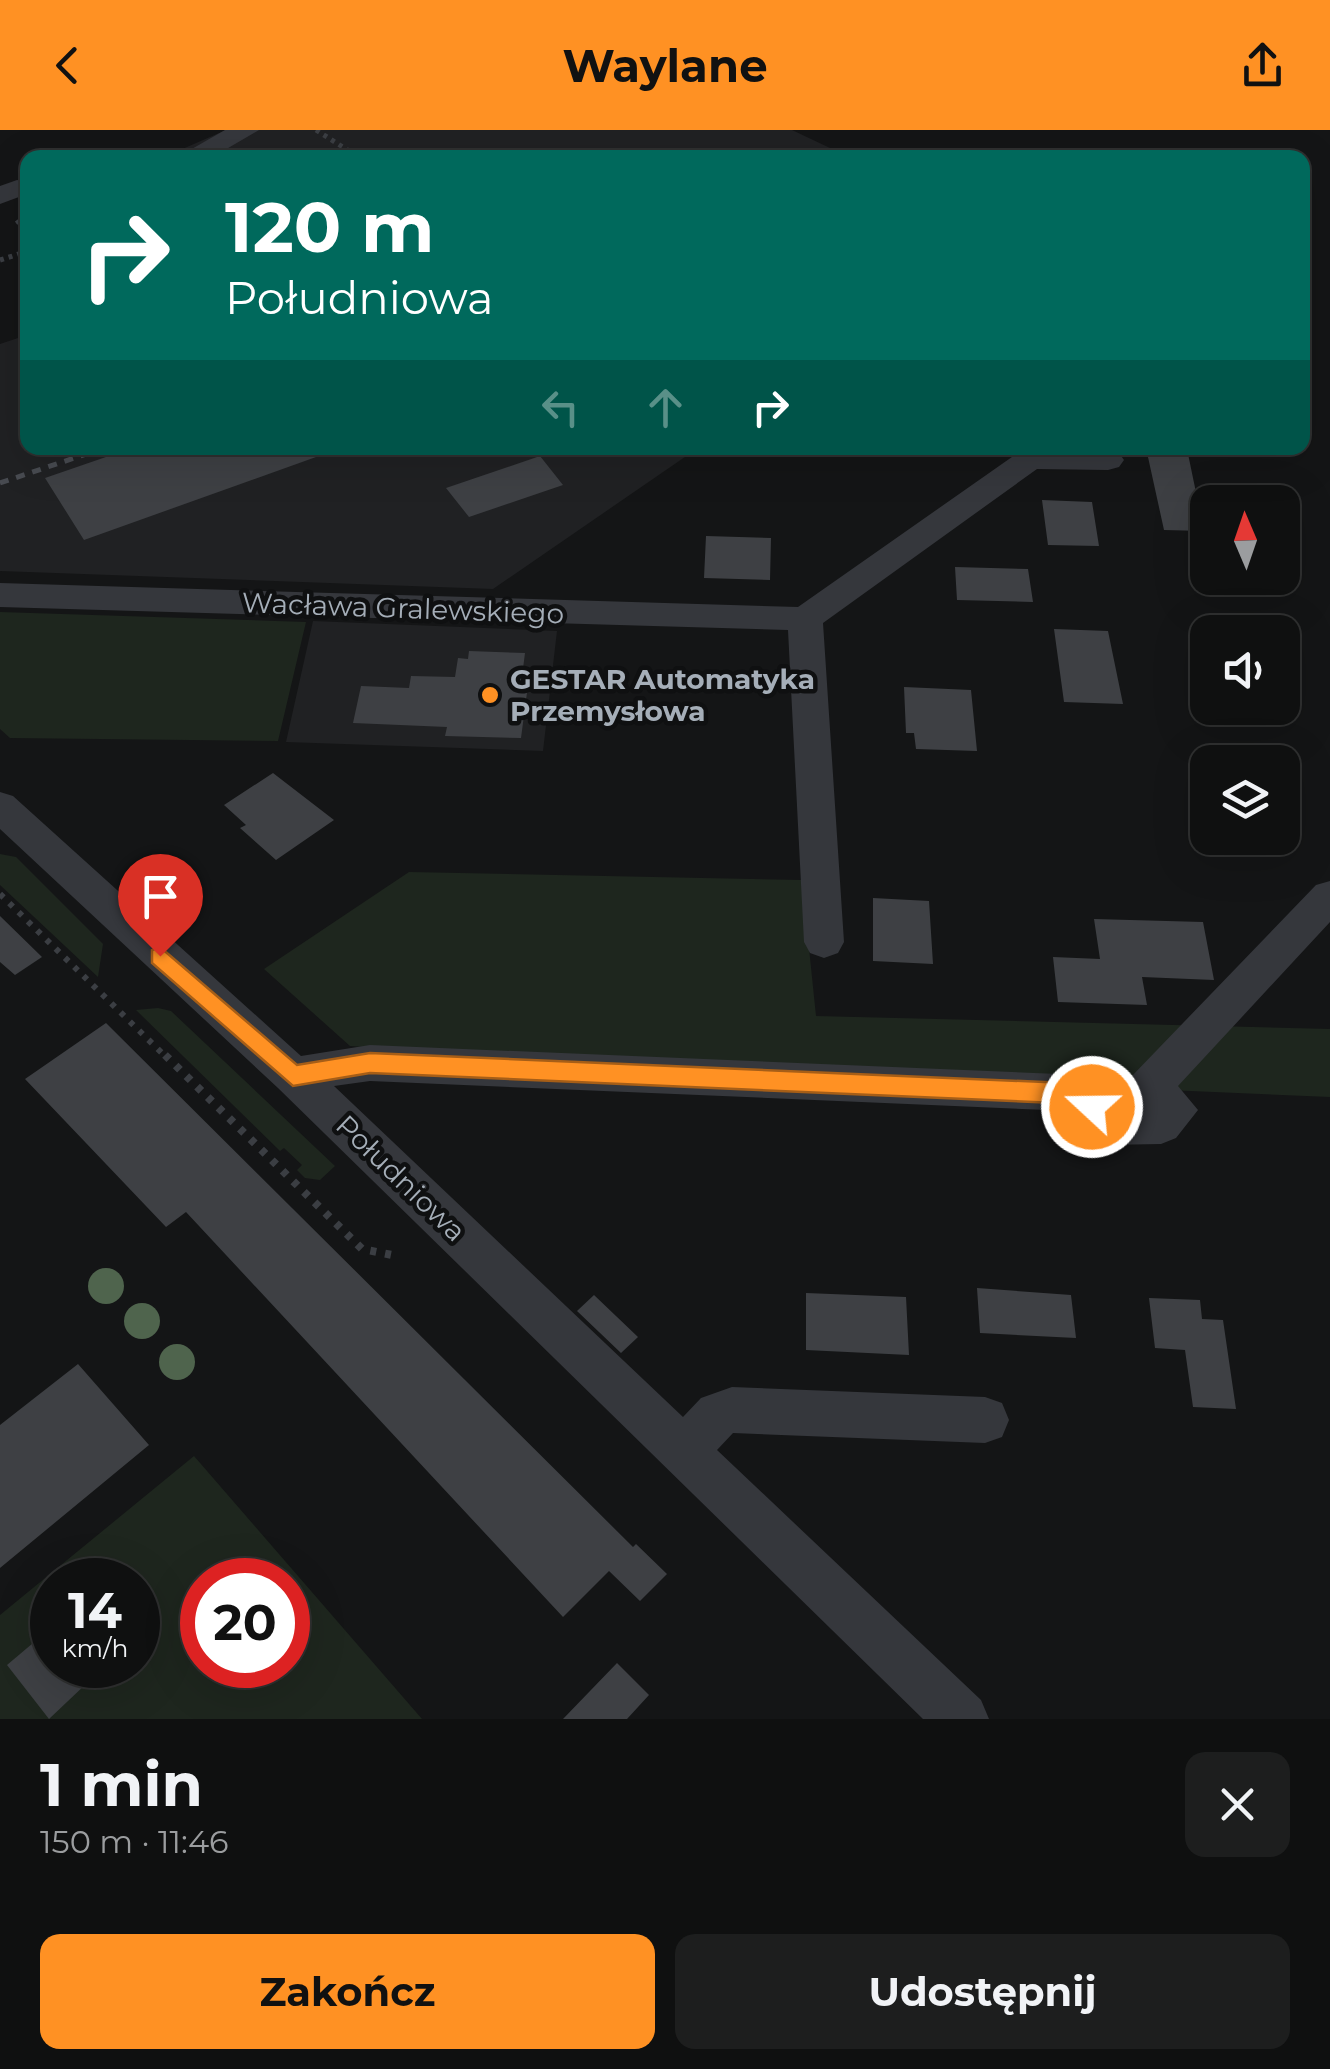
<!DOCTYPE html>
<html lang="pl">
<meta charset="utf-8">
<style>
body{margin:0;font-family:Montserrat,sans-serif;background:#1d1e1e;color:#f1f3f6;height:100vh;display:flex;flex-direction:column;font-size:38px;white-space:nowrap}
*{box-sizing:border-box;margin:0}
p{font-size:32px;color:#9b9d9f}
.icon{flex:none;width:55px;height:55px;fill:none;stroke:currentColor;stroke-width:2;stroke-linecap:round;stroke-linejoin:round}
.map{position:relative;height:1589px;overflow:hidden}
.drawer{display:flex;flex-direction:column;background:#0f1010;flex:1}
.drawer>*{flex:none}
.banner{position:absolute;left:20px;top:20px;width:1290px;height:305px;border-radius:20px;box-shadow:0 10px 40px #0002,0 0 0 2px #2f3030;background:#00695c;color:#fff;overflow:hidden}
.needle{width:65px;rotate:358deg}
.fabs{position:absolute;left:1190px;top:355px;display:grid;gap:20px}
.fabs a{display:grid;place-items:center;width:110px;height:110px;border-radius:20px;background:#0f1010;box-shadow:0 10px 40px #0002,0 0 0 2px #2f3030;font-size:50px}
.speed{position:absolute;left:30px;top:1428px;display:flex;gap:20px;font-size:50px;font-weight:700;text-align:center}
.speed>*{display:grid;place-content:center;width:130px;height:130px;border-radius:50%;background:#0f1010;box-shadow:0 10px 40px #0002,0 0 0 2px #2f3030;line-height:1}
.speed small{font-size:25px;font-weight:400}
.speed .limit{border:15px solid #d22;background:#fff;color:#111}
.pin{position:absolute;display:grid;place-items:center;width:85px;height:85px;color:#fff;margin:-102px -42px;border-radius:50% 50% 50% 0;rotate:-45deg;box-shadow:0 0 10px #0007}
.pin .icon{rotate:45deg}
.me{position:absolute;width:110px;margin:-55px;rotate:291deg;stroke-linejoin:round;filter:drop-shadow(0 0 8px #0008)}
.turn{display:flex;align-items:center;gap:35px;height:210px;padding:0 40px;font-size:45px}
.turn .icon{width:130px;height:130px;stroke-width:2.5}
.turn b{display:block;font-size:70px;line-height:85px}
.lanes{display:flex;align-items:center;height:95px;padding:0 40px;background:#0003;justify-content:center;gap:50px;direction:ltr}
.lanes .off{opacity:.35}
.round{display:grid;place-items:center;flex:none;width:105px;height:105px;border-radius:20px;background:#1d1e1e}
.headline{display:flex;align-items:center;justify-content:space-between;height:170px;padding:0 40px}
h1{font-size:60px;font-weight:700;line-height:75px}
.action{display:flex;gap:20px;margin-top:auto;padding:20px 40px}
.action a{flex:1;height:115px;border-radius:20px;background:#ff9123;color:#111;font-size:40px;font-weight:700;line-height:115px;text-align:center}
.action a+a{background:#1d1e1e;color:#f1f3f6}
header{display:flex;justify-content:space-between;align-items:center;height:130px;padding:0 40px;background:#ff9123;color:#111;font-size:45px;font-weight:700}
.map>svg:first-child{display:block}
</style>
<header><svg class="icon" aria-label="back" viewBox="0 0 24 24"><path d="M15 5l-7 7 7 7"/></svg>Waylane<svg class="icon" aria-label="share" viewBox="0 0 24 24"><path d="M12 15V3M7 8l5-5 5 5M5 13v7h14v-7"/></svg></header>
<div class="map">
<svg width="1330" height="1589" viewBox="0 0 1330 1589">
<rect width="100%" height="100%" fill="#141516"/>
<path fill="#202123" d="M 226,0 L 792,0 L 849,27 L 82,28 L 84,22 L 171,24 Z
M 27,205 L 28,318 L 698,318 L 493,459 L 0,441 L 0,214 Z
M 313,491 L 557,501 L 543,621 L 286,612 Z"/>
<path fill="#1e261e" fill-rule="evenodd" d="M 0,482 L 306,492 L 278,611 L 10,608 L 0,599 Z
M 0,724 L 16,727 L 103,814 L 98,847 L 0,755 Z
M 409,742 L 802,750 L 816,886 L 1330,899 L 1330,967 L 650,938 L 350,916 L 264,839 Z
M 158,878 L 171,881 L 335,1036 L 320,1050 L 305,1048 L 297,1040 L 302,1035 L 284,1018 L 280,1021 L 136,880 Z
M 194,1326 L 422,1589 L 0,1589 L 0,1485 ZM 52,1450 L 138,1450 L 138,1535 L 52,1535 ZM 202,1450 L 288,1450 L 288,1535 L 202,1535 Z"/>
<path fill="#3e4044" d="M 132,318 L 330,318 L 330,322 L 84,410 L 45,348 Z
M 1146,318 L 1187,319 L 1204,401 L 1164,400 Z
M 540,326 L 563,355 L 469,387 L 446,358 Z
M 1042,370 L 1092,372 L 1099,416 L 1048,415 Z
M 706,406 L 771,408 L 770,450 L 704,448 Z
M 955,437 L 1028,439 L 1033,472 L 957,470 Z
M 1054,499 L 1108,501 L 1123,574 L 1064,572 Z
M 469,521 L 525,523 L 521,554 L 528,555 L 521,608 L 445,606 L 447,597 L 353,593 L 361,556 L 409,558 L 411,546 L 455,547 L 458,528 L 468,529 Z
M 904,557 L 971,560 L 977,621 L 916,619 L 914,603 L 906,603 Z
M 273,643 L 334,690 L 276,730 L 240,698 L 246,695 L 224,675 Z
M 873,768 L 929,771 L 933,834 L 873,831 Z
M 0,786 L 42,827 L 15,845 L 0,832 Z
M 1094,789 L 1203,792 L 1214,850 L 1142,847 L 1147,875 L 1058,872 L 1053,827 L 1100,829 Z
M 106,893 L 633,1417 L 636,1414 L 667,1444 L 640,1471 L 609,1441 L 563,1487 L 186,1082 L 166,1097 L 25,949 Z
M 977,1158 L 1071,1165 L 1076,1208 L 980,1203 Z
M 806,1163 L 906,1167 L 909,1225 L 806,1220 Z
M 594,1165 L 638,1207 L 621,1223 L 577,1181 Z
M 1149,1168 L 1200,1170 L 1202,1189 L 1223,1190 L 1236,1279 L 1193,1277 L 1185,1220 L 1155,1218 Z
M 78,1234 L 149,1315 L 0,1438 L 0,1295 Z
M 52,1497 L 52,1535 L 106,1535 L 49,1589 L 7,1535 Z
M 617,1533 L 649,1565 L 627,1589 L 563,1589 Z"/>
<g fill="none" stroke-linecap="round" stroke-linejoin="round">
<path stroke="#3b3e43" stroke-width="5" stroke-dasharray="4 5" stroke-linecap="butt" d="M 316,0 L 360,28
M 17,90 L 28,106
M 0,130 L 28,121"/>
<path stroke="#3b3e43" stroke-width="6" stroke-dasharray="5 8" stroke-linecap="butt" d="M 0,764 L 167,928"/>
<path stroke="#3b3e43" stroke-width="8" stroke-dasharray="6 9" stroke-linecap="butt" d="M 165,925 L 362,1119 L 392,1125"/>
<path fill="#35373c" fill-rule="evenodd" d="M 225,0 L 259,0 L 211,28 L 176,28 Z
M 17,50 L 27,52 L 27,64 L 0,74 L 0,56 Z
M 1030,319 L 1108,320 L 1119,323 L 1124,330 L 1119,337 L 1108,340 L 1037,339 L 823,493 L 844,812 L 838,823 L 824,828 L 810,823 L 804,812 L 788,500 L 0,477 L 0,453 L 798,477 L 1019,322 Z
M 0,662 L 13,666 L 301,926 L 370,915 L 1131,947 L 1316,755 L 1330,751 L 1330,792 L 1178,956 L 1198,980 L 1176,1008 L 1161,1014 L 1105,1015 L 1090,1009 L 1071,981 L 370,951 L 334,956 L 683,1287 L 701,1268 L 732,1257 L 985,1267 L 1002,1273 L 1009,1290 L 1002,1307 L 985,1313 L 733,1303 L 717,1320 L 981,1570 L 989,1589 L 923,1589 L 278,958 L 0,699 Z"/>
<path stroke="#484b51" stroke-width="5" stroke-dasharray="9 8" stroke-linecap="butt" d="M 0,353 L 104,318"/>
</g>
<g fill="#4f644d">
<circle cx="106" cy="1156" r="18"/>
<circle cx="142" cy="1191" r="18"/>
<circle cx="177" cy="1232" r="18"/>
</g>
<path fill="#ff9123" stroke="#a65e17" stroke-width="2.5" d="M 160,817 L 297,935 L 370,923 L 1090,954 L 1099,957 L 1104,977 L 1092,987 L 1083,984 L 1079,974 L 370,943 L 293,956 L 152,833 L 152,820 Z"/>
<circle fill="#ff9123" stroke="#0f1011" stroke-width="4" cx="490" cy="565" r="10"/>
<g text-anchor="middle" stroke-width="9" stroke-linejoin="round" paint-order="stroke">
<g font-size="28" fill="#a5aeb8" stroke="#0f1011">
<text transform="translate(403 478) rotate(2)" y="10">Wacława Gralewskiego</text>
<text transform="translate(401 1048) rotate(44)" y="10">Południowa</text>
</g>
<g font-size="28" font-weight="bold" fill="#a5aeb8" stroke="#0f1011" text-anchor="start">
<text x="510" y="559">GESTAR Automatyka<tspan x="510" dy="32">Przemysłowa</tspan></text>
</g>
</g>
</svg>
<div class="fabs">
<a><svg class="needle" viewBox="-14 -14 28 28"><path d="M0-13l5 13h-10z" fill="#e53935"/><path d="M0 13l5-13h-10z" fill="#9b9d9f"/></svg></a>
<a><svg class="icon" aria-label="sound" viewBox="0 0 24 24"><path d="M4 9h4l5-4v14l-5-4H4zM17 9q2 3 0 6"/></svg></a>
<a><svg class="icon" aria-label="layers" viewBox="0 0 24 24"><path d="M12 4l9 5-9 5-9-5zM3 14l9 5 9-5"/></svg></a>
</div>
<div class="speed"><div>14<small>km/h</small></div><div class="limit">20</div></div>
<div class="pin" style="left:160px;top:826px;background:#d93025"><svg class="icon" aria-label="arrive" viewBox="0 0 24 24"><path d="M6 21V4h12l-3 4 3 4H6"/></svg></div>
<svg class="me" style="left:1092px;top:977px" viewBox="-20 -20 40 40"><circle r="17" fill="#ff9123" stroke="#fff" stroke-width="3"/><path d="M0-11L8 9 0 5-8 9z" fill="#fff"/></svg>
<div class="banner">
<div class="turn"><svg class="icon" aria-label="right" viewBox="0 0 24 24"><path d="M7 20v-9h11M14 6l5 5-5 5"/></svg><div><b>120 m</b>Południowa</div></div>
<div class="lanes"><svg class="icon off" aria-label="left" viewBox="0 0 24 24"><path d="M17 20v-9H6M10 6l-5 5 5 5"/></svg><svg class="icon off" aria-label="ahead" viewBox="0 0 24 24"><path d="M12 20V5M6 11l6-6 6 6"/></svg><svg class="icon" aria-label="right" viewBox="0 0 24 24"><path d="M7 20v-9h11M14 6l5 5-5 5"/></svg></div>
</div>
</div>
<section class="drawer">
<div class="headline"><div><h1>1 min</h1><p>150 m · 11:46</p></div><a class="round"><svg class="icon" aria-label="close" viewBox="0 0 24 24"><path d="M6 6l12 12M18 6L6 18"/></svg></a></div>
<div class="action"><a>Zakończ</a><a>Udostępnij</a></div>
</section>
